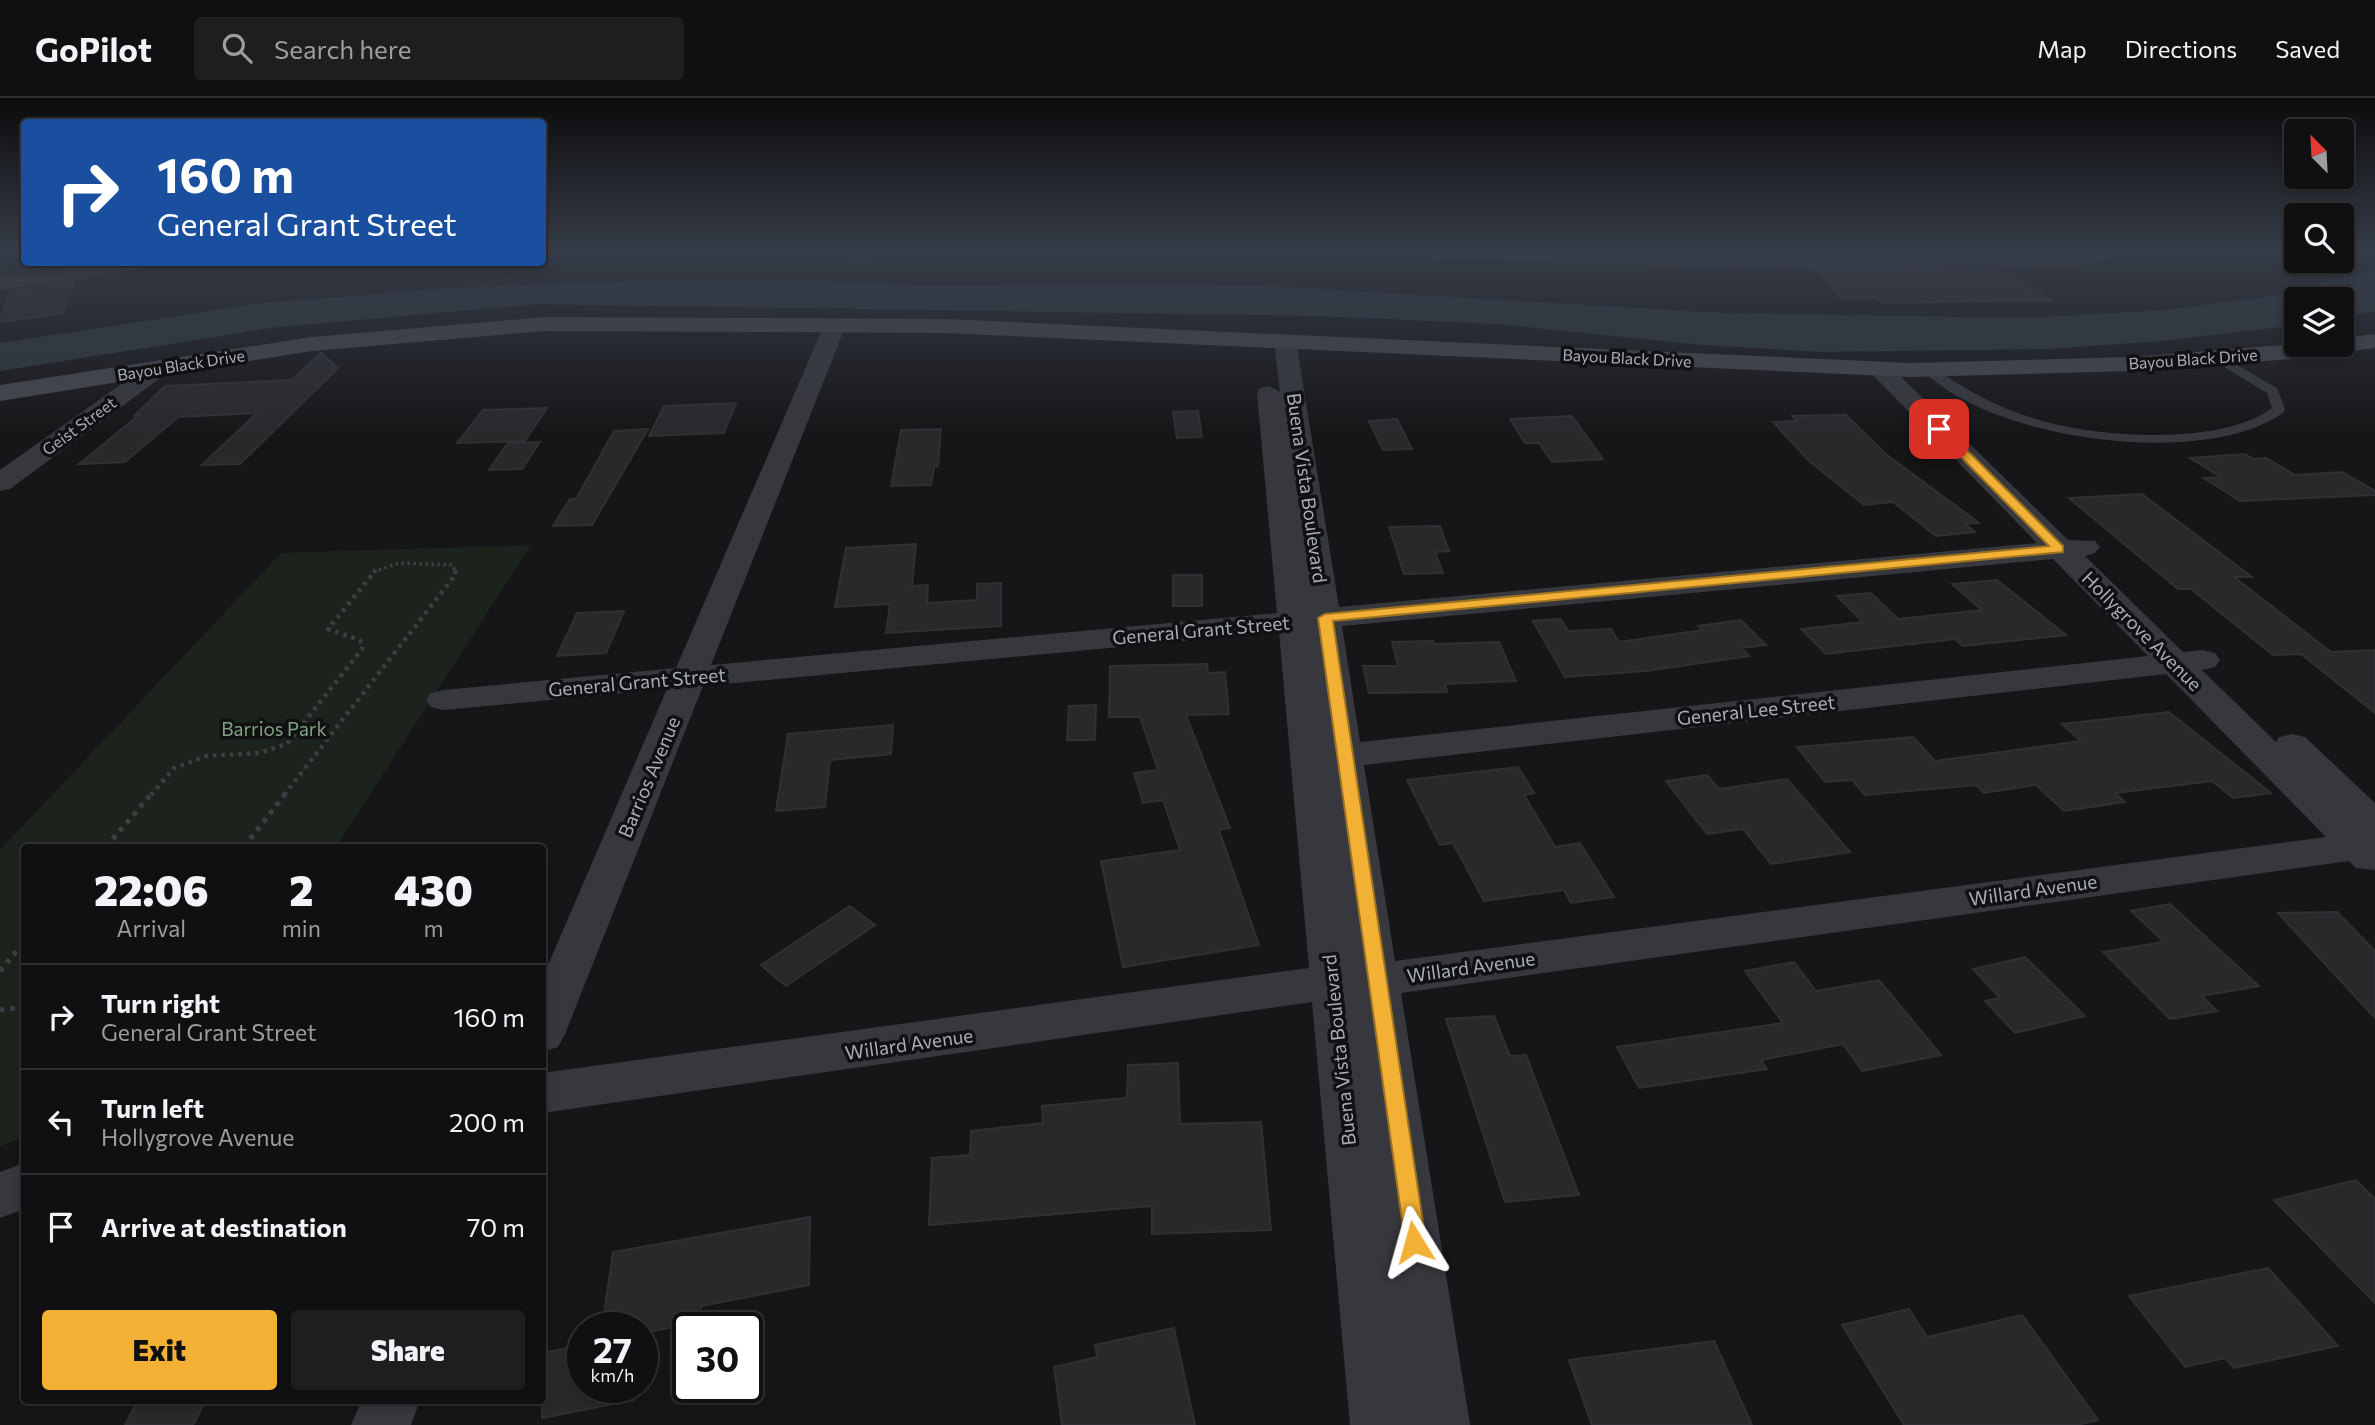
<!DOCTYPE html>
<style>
body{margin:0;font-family:Commissioner,sans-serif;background:#1e1e20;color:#f1f3f6;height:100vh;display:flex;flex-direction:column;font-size:26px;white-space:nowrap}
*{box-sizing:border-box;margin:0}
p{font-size:23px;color:#9c9d9f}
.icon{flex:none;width:38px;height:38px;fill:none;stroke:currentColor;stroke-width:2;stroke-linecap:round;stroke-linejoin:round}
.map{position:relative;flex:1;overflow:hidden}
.drawer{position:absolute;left:21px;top:746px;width:525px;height:560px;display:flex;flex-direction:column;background:#101012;border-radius:7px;box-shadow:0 4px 10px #0003,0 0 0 2px #303032}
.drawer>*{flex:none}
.top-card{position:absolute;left:21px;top:21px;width:525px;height:147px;border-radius:7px;box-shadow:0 4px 10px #0003,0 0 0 2px #303032;background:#1a4fa0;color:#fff;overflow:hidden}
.needle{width:46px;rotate:336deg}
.buttons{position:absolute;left:2284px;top:21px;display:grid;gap:14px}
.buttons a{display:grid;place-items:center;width:70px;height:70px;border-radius:7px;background:#101012;box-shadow:0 4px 10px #0003,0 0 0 2px #303032;font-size:35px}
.speed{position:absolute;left:567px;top:1214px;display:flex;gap:14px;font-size:35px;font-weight:700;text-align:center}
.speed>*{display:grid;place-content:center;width:91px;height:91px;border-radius:50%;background:#101012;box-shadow:0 4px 10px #0003,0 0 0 2px #303032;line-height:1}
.speed small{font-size:18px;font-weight:400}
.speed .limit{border:4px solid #111;border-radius:10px;background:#fff;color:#111}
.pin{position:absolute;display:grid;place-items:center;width:60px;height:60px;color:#fff;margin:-30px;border-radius:14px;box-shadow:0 4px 10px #0006}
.me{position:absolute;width:77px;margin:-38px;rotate:352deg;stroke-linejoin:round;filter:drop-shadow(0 0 5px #0008)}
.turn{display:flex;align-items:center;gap:24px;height:147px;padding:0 21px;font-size:32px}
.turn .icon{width:91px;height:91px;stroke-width:2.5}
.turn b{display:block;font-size:49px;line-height:60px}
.eta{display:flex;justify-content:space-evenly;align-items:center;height:119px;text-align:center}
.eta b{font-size:42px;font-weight:800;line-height:49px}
.button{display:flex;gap:14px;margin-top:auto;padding:14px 21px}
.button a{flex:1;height:80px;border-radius:7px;background:#f2b134;color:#111;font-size:28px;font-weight:800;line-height:80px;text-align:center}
.button a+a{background:#1e1e20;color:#f1f3f6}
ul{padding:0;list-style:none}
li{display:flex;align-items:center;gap:21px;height:105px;padding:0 21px;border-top:2px solid #303032}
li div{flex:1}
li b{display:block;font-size:26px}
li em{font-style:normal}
header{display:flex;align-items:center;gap:42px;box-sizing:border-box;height:98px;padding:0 35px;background:#101012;border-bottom:2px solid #303032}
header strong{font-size:33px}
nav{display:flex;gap:38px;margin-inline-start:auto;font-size:24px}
.search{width:490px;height:63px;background:#1e1e20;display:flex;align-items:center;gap:18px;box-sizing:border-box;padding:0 24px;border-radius:7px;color:#9c9d9f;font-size:26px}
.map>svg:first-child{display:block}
</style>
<header>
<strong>GoPilot</strong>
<div class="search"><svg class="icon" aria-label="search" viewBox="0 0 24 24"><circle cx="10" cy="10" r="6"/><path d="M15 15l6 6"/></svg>Search here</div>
<nav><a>Map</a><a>Directions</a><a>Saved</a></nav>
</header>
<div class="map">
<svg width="2375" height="1327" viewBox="0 0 2375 1327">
<rect width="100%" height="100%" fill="#161618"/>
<path fill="#1c231d" d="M 531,447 L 336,749 L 24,749 L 24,1039 L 0,1048 L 0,752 L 281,455 Z"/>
<path fill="#2c353c" d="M 2375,171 L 2375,213 L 2342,219 L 2342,201 L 2296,201 L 2296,227 L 2162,243 L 2049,251 L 1821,254 L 1701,247 L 1498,226 L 1321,218 L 538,206 L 278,229 L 0,273 L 0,245 L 263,205 L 453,190 L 624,183 L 784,181 L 914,187 L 1265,188 L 1723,215 L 2028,220 L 2165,212 L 2273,198 Z"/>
<path fill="#29292c" stroke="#303034" stroke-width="2" d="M 1802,153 L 1964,153 L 1968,155 L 1829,158 L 1806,158 Z
M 19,164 L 80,164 L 16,175 Z
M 1998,172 L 2051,202 L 1883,205 L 1877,200 L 1840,200 L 1820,175 Z
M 74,184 L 62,215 L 0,224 L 10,193 Z
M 321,255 L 338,270 L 240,366 L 202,367 L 257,315 L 178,319 L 125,364 L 79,366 L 140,316 L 135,317 L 165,288 L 292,282 Z
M 736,305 L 724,335 L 649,338 L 664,308 Z
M 547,310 L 525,343 L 457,345 L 483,312 Z
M 1198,313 L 1202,339 L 1177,340 L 1173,314 Z
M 1846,317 L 1887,357 L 1979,425 L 1965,426 L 1975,434 L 1936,438 L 1893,404 L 1864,407 L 1809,363 L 1773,324 L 1797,323 L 1792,318 Z
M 1572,318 L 1603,361 L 1552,364 L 1539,345 L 1525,345 L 1510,321 Z
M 1397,321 L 1412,351 L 1383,352 L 1369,323 Z
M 648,331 L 592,427 L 553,428 L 570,401 L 576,401 L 614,333 Z
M 941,331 L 938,368 L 934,369 L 931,387 L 891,388 L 901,332 Z
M 540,344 L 522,371 L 489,372 L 508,345 Z
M 2245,356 L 2253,361 L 2266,360 L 2295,377 L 2342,374 L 2375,393 L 2375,397 L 2240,403 L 2204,380 L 2221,379 L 2190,360 Z
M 2142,396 L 2252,479 L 2234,479 L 2331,554 L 2375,552 L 2375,615 L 2301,556 L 2273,557 L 2191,491 L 2178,491 L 2069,400 Z
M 1440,428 L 1449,453 L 1435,454 L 1443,475 L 1404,476 L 1389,429 Z
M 916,446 L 912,488 L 928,487 L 927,505 L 977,502 L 977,486 L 1001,485 L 1001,528 L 886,535 L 890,506 L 835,509 L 846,450 Z
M 1173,477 L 1202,477 L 1202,508 L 1173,508 Z
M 1997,482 L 2066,537 L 1963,548 L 1955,541 L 1826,556 L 1801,531 L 1863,524 L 1837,498 L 1871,495 L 1898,521 L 1982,512 L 1952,486 Z
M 624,513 L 606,555 L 557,558 L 577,515 Z
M 1561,521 L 1568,533 L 1611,531 L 1619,544 L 1703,532 L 1698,528 L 1741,522 L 1766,547 L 1741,550 L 1749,558 L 1646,573 L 1565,579 L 1533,523 Z
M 1433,543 L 1434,546 L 1499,544 L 1516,583 L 1445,586 L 1447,594 L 1369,595 L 1363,568 L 1398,568 L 1392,544 Z
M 1207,566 L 1208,575 L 1225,574 L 1229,616 L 1186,617 L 1230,730 L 1219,732 L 1259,847 L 1123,869 L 1101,763 L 1180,752 L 1163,702 L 1143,705 L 1134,675 L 1158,672 L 1140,619 L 1109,619 L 1110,568 Z
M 1096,607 L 1095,642 L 1067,642 L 1069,608 Z
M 2169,614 L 2271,695 L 2233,700 L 2212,683 L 2115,695 L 2125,704 L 2064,713 L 2036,687 L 1984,695 L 1976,687 L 1865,697 L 1852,682 L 1825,684 L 1797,649 L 1913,639 L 1935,663 L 2081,643 L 2062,626 Z
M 893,627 L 891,656 L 830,662 L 825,709 L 776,713 L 788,636 Z
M 1518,669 L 1534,695 L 1524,697 L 1555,749 L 1580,745 L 1614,799 L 1571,805 L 1564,792 L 1484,803 L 1453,745 L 1440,747 L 1407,682 Z
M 1707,677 L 1719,691 L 1787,681 L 1850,754 L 1771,766 L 1743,731 L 1707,736 L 1666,683 Z
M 2170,806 L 2259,888 L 2202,898 L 2217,913 L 2170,921 L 2103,854 L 2164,844 L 2131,813 Z
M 850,808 L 875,827 L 786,888 L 761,867 Z
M 2337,814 L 2375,853 L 2375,920 L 2278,815 Z
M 2025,859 L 2085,918 L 2015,935 L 1985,903 L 2000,900 L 1973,871 Z
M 1794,864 L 1816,893 L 1879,882 L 1941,957 L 1862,973 L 1843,946 L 1761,962 L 1767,971 L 1639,990 L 1617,949 L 1783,925 L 1745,873 Z
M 1494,918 L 1510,958 L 1526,957 L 1579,1097 L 1505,1104 L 1446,921 Z
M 1178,965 L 1180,1026 L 1261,1024 L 1271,1132 L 1152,1136 L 1152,1108 L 929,1127 L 932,1060 L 970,1057 L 971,1033 L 1043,1025 L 1042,1008 L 1127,1000 L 1128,967 Z
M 2356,1082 L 2375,1101 L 2375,1205 L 2274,1102 Z
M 810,1119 L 809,1187 L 701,1208 L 700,1224 L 642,1235 L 642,1230 L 602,1230 L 613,1154 Z
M 2268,1170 L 2338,1248 L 2234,1270 L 2225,1260 L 2185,1269 L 2129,1198 Z
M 1909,1211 L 1927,1239 L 2022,1217 L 2098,1322 L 2077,1327 L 1904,1327 L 1842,1227 Z
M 1174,1230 L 1195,1327 L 1062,1327 L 1054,1269 L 1097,1259 L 1095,1247 Z
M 1714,1243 L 1752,1327 L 1592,1327 L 1569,1262 Z
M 583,1247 L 583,1290 L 633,1290 L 634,1302 L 542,1320 L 542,1255 Z
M 138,1302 L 206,1302 L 193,1327 L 125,1327 Z"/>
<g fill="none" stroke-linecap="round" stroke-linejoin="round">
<path stroke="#3d3f44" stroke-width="3.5" stroke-dasharray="2.5 3.5" stroke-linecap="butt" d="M 373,474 L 399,465 L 453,467 L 455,474"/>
<path stroke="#3d3f44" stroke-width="4.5" stroke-dasharray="3.5 5" stroke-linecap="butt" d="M 151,697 L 174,670 L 206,658 L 259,655 L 287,646 L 362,551 L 363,545 L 359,542 L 328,531 L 376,472
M 284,697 L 456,476 L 455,472"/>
<path stroke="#3d3f44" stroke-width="5" stroke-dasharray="4.5 6" stroke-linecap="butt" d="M 106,749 L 152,695
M 244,749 L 286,695
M 0,873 L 24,844
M 0,912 L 24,909"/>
<path fill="#37383d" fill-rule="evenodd" d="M 2218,256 L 2277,290 L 2285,311 L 2284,314 C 2207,372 1988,342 1923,272 L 1933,269 C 1960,288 1987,304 2018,315 C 2079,339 2218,351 2272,310 L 2267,295 L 2214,263 L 2214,257 Z"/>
<path fill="#37383d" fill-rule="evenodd" d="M 854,153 L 872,153 L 868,167 L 854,167 L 851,163 Z
M 1392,153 L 1568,153 L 1829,161 L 2115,153 L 2109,161 L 2082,167 L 1829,173 L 1402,159 Z
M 105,164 L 158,164 L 149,170 L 0,192 L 0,180 Z
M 835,220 L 846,227 L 711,567 L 1277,515 L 1257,295 L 1260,290 L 1269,288 L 1280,294 L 1274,243 L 1285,236 L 1296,243 L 1339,509 L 2037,445 L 1872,276 L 1868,271 L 1872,266 L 1888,266 L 2068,442 L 2095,443 L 2100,449 L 2095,455 L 2085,458 L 2183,554 L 2203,552 L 2215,555 L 2220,562 L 2215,569 L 2202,572 L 2276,644 L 2279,639 L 2292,636 L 2305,639 L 2375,705 L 2375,772 L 2356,770 L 2349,763 L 1401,895 L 1470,1327 L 1410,1327 L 1356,900 L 1410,1327 L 1350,1327 L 1312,904 L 542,1015 L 542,975 L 1309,870 L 1279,534 L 703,588 L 565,936 L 558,949 L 542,954 L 542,881 L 667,591 L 443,612 L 431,609 L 426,602 L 431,595 L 443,592 L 676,570 L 824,227 ZM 2053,461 L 2148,558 L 1360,644 L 1342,528 ZM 2166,576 L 2326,739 L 1395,863 L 1364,667 Z
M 159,263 L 167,265 L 171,270 L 167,275 L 10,391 L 0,393 L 0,372 L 151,265 Z
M 24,1065 L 24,1111 L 0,1120 L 0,1074 Z
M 362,1302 L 420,1302 L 411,1327 L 351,1327 Z"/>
<path fill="#45474d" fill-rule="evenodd" d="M 545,219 L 945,221 L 1910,265 L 2131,259 L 2296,246 L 2342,247 L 2342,240 L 2375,236 L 2375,250 L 2292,261 L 2131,273 L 1910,279 L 945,235 L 545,233 L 312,253 L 0,303 L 0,287 L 312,239 Z"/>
</g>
<linearGradient id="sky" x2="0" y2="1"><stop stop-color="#0c0c0d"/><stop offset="0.45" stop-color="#363c48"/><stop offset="1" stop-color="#363c48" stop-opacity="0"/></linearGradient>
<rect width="2375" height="338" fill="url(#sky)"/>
<path fill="#f2b134" stroke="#9d7322" stroke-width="2" d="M 1935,328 L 1943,328 L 2063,448 L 2063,454 L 1333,523 L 1426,1144 L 1423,1151 L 1414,1154 L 1406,1151 L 1318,520 L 1325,516 L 2049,448 L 1935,333 Z"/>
<g text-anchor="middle" stroke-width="7" stroke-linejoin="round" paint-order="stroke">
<g font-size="16" fill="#a8adb8" stroke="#111113">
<text transform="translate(1627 260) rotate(3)" y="6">Bayou Black Drive</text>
<text transform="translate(2193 261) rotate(-4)" y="6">Bayou Black Drive</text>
<text transform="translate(181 267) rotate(-9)" y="6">Bayou Black Drive</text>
<text transform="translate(79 328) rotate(-36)" y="6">Geist Street</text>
</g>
<g font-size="19" fill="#a8adb8" stroke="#111113">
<text transform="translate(1307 390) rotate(82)" y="7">Buena Vista Boulevard</text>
<text transform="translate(1201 532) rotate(-5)" y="7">General Grant Street</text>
<text transform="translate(2142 533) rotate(45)" y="7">Hollygrove Avenue</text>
<text transform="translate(637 584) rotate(-5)" y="7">General Grant Street</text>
<text transform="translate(1756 612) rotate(-6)" y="7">General Lee Street</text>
<text transform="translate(649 679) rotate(-67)" y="7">Barrios Avenue</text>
<text transform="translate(2033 792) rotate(-8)" y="7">Willard Avenue</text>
<text transform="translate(1471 869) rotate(-8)" y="7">Willard Avenue</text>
<text transform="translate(909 946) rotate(-8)" y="7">Willard Avenue</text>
<text transform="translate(1339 952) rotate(-96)" y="7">Buena Vista Boulevard</text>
</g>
<g font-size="19" fill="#7fa381" stroke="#111113">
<text x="274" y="638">Barrios Park</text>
</g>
</g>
</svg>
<div class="buttons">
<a><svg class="needle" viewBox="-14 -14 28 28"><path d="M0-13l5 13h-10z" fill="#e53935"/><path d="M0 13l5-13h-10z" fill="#9c9d9f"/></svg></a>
<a><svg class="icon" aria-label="search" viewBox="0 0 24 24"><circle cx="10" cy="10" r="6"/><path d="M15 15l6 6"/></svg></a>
<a><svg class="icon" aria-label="layers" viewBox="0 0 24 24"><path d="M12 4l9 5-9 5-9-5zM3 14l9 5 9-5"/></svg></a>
</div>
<div class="speed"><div>27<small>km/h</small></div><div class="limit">30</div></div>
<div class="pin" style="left:1939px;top:331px;background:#d93025"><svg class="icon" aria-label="arrive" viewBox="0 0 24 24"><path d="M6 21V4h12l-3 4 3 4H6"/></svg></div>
<svg class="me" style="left:1414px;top:1144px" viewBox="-20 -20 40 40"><path d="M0-17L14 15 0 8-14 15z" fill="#f2b134" stroke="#fff" stroke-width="4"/></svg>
<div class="top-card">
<div class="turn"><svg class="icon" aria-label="right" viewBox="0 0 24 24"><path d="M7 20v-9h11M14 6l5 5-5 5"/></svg><div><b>160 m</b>General Grant Street</div></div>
</div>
<section class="drawer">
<div class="eta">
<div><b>22:06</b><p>Arrival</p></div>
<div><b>2</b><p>min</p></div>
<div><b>430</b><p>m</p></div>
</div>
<ul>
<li><svg class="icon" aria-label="right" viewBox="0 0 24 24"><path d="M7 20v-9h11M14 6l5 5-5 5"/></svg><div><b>Turn right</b><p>General Grant Street</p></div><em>160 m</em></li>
<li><svg class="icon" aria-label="left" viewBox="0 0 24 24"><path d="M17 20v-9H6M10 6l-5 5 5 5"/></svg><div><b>Turn left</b><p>Hollygrove Avenue</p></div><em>200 m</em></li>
<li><svg class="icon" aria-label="arrive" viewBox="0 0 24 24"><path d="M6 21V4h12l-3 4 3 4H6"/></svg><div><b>Arrive at destination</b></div><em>70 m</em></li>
</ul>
<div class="button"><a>Exit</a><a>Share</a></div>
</section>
</div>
